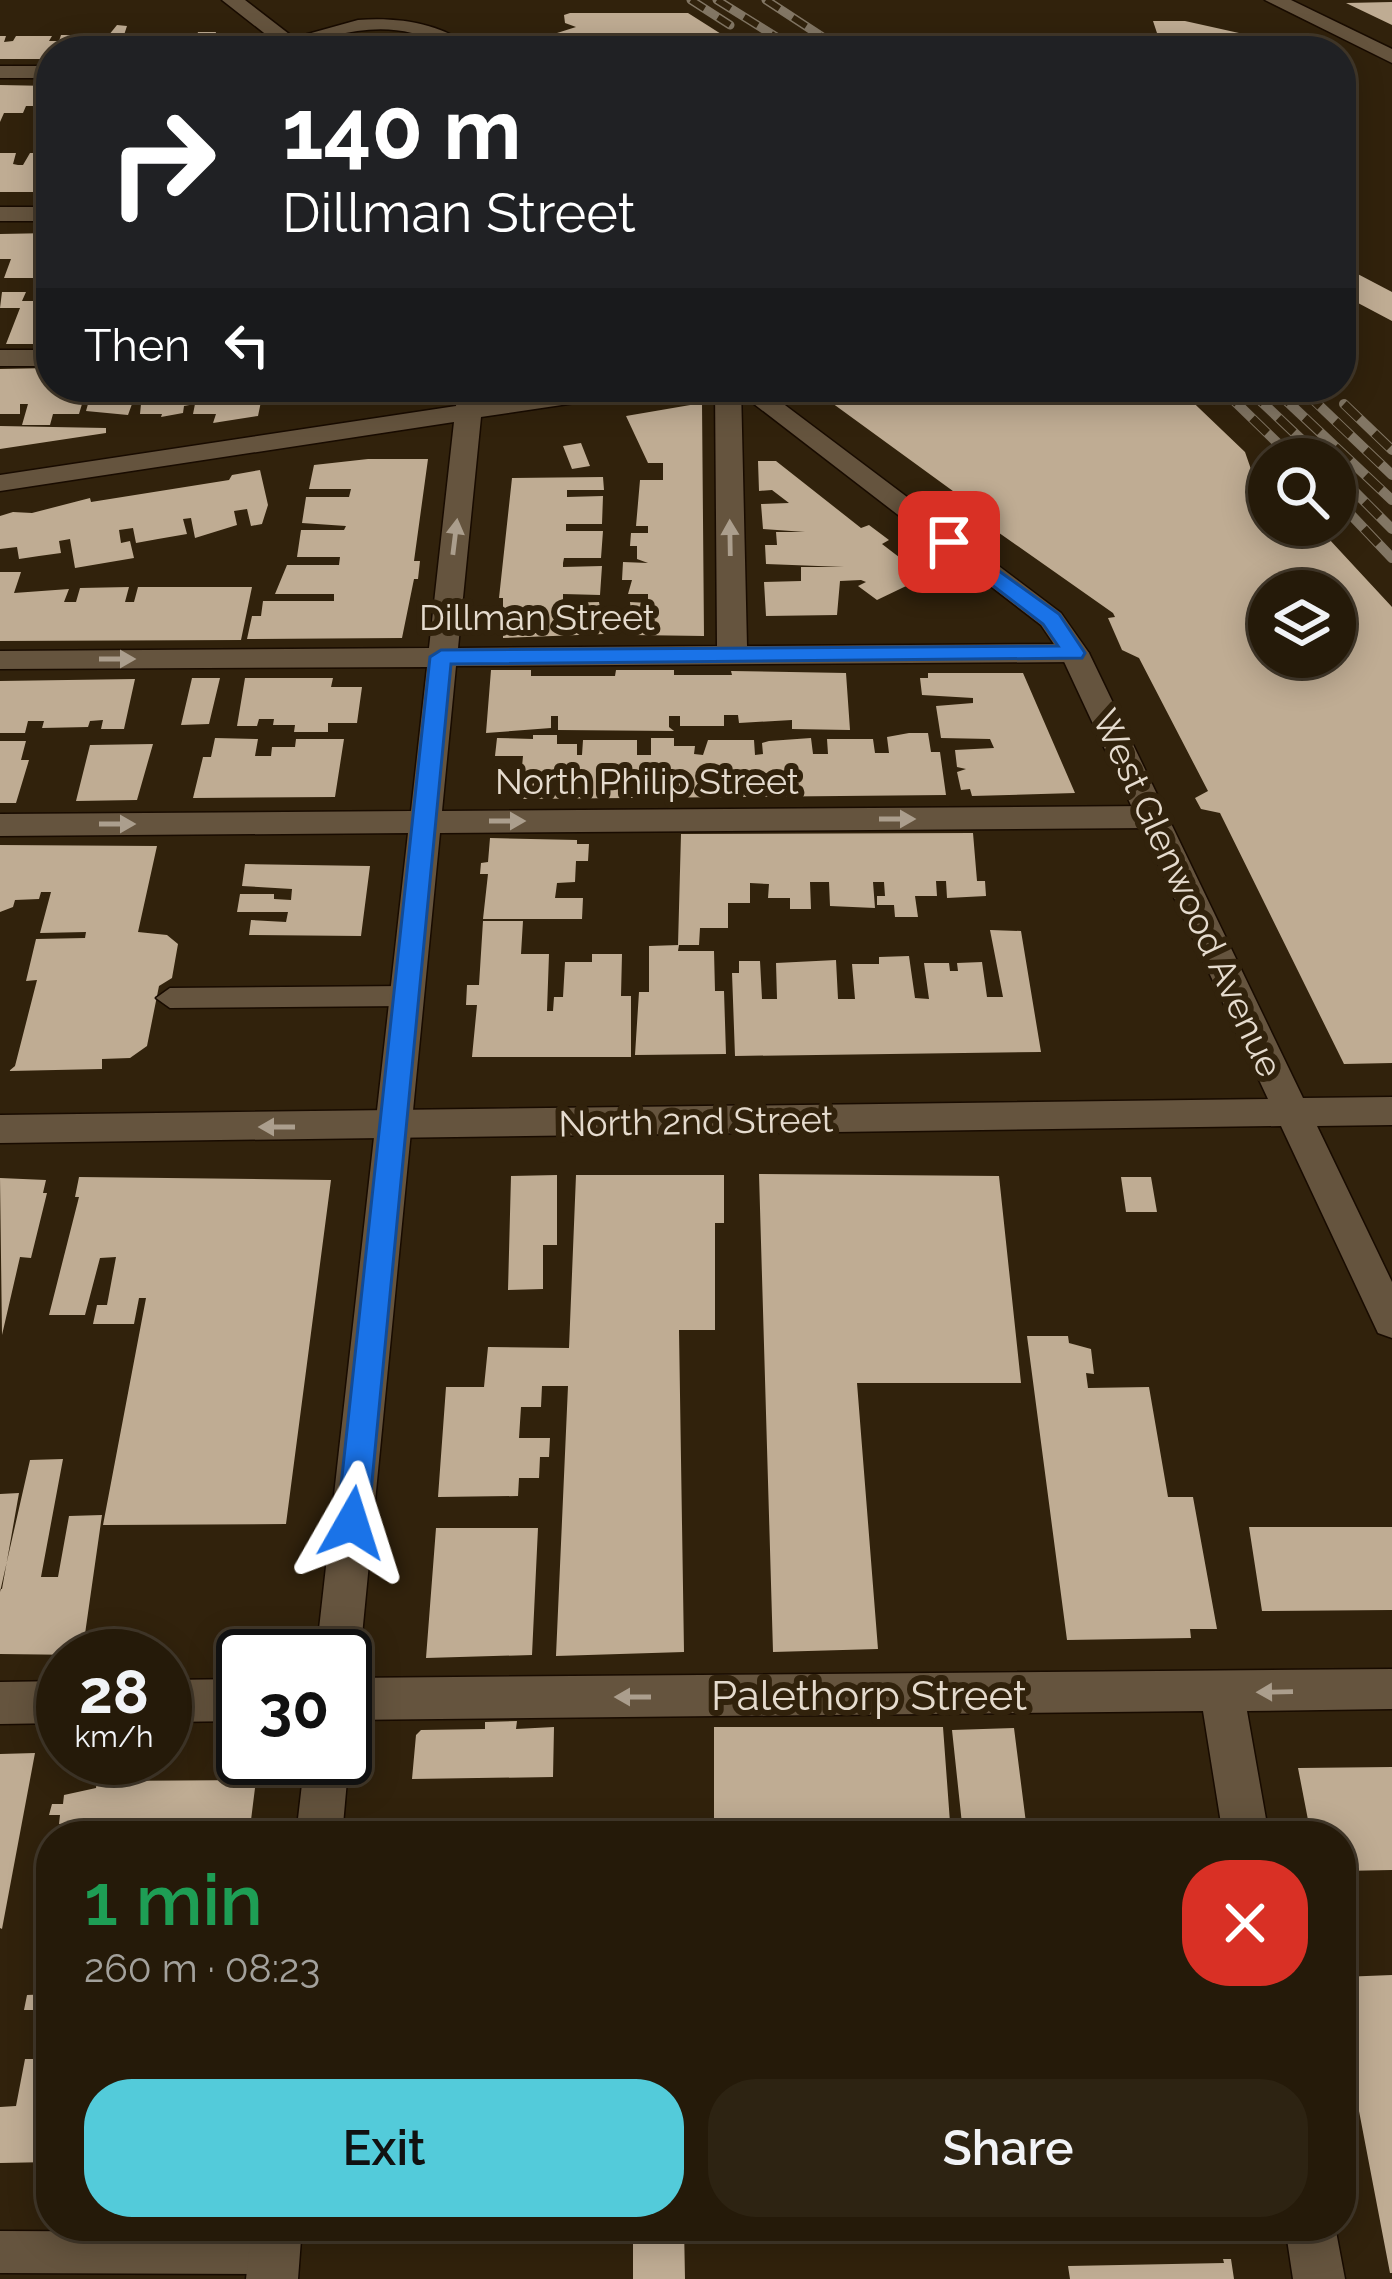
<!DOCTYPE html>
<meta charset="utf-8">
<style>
body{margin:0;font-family:Raleway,sans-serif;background:#2d2312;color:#f1f3f6;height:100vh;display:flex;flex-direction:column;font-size:45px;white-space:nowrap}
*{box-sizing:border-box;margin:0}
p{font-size:39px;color:#a3a19c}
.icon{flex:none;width:66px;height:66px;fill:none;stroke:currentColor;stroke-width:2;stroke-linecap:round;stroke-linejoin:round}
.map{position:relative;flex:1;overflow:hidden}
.side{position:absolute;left:36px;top:1821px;width:1320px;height:420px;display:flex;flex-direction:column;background:#251a09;border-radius:48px;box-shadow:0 6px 30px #0003,0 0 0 3px #42382a}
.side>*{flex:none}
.top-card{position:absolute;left:36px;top:36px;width:1320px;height:366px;border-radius:48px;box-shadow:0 6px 30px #0003,0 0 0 3px #42382a;background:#202124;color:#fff;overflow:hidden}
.fabs{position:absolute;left:1248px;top:438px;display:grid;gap:24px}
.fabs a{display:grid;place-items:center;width:108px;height:108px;border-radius:50%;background:#251a09;box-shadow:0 6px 30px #0003,0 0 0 3px #42382a;font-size:60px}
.speed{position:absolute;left:36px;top:1629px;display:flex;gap:24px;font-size:60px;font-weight:700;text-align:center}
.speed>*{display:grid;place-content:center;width:156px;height:156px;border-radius:50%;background:#251a09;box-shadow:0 6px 30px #0003,0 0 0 3px #42382a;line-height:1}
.speed small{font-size:30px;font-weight:400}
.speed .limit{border:6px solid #111;border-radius:18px;background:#fff;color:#111}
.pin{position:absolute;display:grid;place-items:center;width:102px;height:102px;color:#fff;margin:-51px;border-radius:24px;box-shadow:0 6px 18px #0006}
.me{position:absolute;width:132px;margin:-66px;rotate:6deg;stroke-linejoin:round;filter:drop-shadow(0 0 9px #0008)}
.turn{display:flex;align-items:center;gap:42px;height:252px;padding:0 48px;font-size:54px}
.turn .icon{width:156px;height:156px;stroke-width:2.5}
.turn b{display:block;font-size:84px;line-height:102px}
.then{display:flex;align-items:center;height:114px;padding:0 48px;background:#0003;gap:24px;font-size:45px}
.round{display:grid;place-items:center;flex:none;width:126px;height:126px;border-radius:48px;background:#2d2312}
.summary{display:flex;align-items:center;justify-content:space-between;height:204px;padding:0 48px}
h1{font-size:72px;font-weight:600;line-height:90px;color:#1e9e55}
.button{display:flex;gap:24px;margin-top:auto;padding:24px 48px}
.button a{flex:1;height:138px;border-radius:48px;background:#53cbda;color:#111;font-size:48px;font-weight:600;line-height:138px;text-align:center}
.button a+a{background:#2d2312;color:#f1f3f6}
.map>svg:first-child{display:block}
</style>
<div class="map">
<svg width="1392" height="2279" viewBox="0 0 1392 2279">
<rect width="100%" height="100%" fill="#31220c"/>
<path fill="#bfac93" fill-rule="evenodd" d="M 1392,2 L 1392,25 L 1346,3 Z
M 570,13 L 688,13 L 748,51 L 500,51 L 576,27 L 565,23 L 564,15 Z
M 1153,21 L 1185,21 L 1266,39 L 1271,51 L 1163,51 Z
M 117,25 L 127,26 L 124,35 L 142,35 L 140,41 L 149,41 L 154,33 L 168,33 L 195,41 L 198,32 L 216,32 L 211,51 L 51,51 L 51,59 L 0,59 L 0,36 L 6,36 L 4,42 L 13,41 L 16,36 L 52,36 L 49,41 L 59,41 L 61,35 L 97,35 L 95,41 L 104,41 Z
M 0,85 L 51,86 L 51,112 L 33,112 L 35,106 L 26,106 L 23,113 L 4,113 L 0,122 Z
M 0,153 L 16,153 L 13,164 L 18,165 L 23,165 L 30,153 L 51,153 L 51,192 L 0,192 Z
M 51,233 L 45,278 L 4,278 L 11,259 L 0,259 L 0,234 Z
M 1352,271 L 1392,292 L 1392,321 L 1341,294 L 1341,276 Z
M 2,292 L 26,292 L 22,301 L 51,301 L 51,344 L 6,344 L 20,308 L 0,308 Z
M 51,368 L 51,387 L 264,387 L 258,416 L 213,423 L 216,414 L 193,414 L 195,404 L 184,406 L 183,413 L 161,417 L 162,414 L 140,414 L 141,404 L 132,404 L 128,415 L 86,411 L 88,404 L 82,404 L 79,414 L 53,414 L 50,425 L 22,425 L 28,404 L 20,404 L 20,414 L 0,414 L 0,369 Z
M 271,387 L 316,387 L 315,396 L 269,397 Z
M 810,387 L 1177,387 L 1245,452 L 1253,475 L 1269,478 L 1269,525 L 1316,525 L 1392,607 L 1392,1063 L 1344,1064 L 1220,813 L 1201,809 L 1195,798 L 1208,791 L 1139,658 L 1122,650 L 1108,618 L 1115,617 L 1113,613 L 958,504 L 950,496 L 957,494 ZM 1269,591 L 1335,591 L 1335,657 L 1269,657 Z
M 702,403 L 704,636 L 633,635 L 630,602 L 648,603 L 648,594 L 628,594 L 632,580 L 622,580 L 623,562 L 648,563 L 637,559 L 637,546 L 630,546 L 631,533 L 648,533 L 648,526 L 636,526 L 640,480 L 663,480 L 663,463 L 648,463 L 626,416 Z
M 0,426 L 106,428 L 106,433 L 0,449 Z
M 581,443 L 590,466 L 572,469 L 563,446 Z
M 368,459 L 428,459 L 414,561 L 420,561 L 418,579 L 414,579 L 402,638 L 247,639 L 252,616 L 261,616 L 263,601 L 334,601 L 334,594 L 275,594 L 287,565 L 339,565 L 340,557 L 297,557 L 301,530 L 344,530 L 346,526 L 302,523 L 306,497 L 349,497 L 351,489 L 309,489 L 314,465 Z
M 758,461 L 776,461 L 861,528 L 869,525 L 889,540 L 882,544 L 925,577 L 877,600 L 858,586 L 866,582 L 861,580 L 840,581 L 837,615 L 766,616 L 764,582 L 801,581 L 801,567 L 844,567 L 766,564 L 765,545 L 777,545 L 776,532 L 805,532 L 763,529 L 761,504 L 789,503 L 772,490 L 759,491 Z
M 260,470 L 268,505 L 262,524 L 251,526 L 247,509 L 234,511 L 237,525 L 195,538 L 191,518 L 183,519 L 187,534 L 158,539 L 136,543 L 133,528 L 119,530 L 121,543 L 130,541 L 134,558 L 75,568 L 70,539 L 59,541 L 61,553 L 39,556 L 19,559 L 17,547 L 0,549 L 0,516 L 13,512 L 32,513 L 90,498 L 91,502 L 229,480 L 232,475 Z
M 603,477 L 604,490 L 567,490 L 567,497 L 603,496 L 602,524 L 566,524 L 566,531 L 603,531 L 601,558 L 564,558 L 563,563 L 563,567 L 602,566 L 600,595 L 563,594 L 563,603 L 599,602 L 604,634 L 503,638 L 503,598 L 499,598 L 512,478 Z
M 0,572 L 21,572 L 14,593 L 69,589 L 64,602 L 76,602 L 80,588 L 129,587 L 125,602 L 134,602 L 138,587 L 252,587 L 241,640 L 0,641 Z
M 491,670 L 531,670 L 531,676 L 615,676 L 616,670 L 674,670 L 674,675 L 732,675 L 731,671 L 846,673 L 850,730 L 792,729 L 792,720 L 739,723 L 738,715 L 724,715 L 724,726 L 680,726 L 680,716 L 669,716 L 669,727 L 674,731 L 558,730 L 558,716 L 551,716 L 551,728 L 486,733 Z
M 928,673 L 1023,673 L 1075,793 L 972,796 L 970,789 L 961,790 L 957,772 L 966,769 L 957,767 L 955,750 L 994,748 L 990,739 L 941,738 L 936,706 L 973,703 L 973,698 L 922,695 L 920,678 L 928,678 Z
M 192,678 L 220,678 L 209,724 L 181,725 Z
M 245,678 L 333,678 L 331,687 L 362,687 L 357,723 L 328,723 L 328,732 L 294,732 L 295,725 L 273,725 L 274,719 L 259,719 L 257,726 L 237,726 Z
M 135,679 L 124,729 L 101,729 L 103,720 L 90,721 L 88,727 L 42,728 L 44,721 L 28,721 L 25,733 L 0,733 L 0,681 Z
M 909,733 L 928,733 L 931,752 L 940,752 L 946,795 L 519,799 L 523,756 L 495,756 L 497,738 L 533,739 L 533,735 L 557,735 L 557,744 L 577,744 L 577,755 L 582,755 L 583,740 L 637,740 L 637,755 L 651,755 L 651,738 L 674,738 L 674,746 L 695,746 L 694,754 L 703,755 L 708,740 L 754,740 L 755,755 L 763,754 L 762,743 L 769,741 L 811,738 L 813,754 L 828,754 L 827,739 L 873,739 L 875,753 L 889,753 L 887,737 Z
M 215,738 L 258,739 L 255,756 L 271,756 L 272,747 L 295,747 L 296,739 L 344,739 L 335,797 L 193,798 L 203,757 L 211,757 Z
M 0,741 L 26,741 L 21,760 L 29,760 L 16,803 L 0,803 Z
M 153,744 L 137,800 L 76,801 L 90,745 Z
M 973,833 L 977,881 L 985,881 L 986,896 L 947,898 L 946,881 L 936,881 L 937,896 L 915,896 L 918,917 L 895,917 L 894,905 L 877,905 L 877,896 L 885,896 L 884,882 L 873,882 L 875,908 L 830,906 L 829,882 L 810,882 L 811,909 L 790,909 L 790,898 L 768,898 L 769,884 L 750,883 L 750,903 L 728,903 L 728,928 L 700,928 L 699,945 L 678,945 L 681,834 Z
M 490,838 L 577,840 L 577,844 L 589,844 L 588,861 L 576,861 L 575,882 L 557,883 L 556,891 L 555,898 L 583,898 L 582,919 L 483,919 L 488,874 L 480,874 L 481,863 L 488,862 Z
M 0,845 L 157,846 L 138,932 L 167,935 L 178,944 L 172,978 L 159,986 L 147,1046 L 130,1058 L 102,1059 L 102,1069 L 9,1071 L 15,1066 L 37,980 L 26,981 L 36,939 L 85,938 L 86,932 L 40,933 L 51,892 L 41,892 L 39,899 L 15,900 L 13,907 L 0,912 Z
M 245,864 L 370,866 L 361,936 L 249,935 L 251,920 L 286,922 L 288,912 L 237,912 L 240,894 L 274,894 L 274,899 L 291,900 L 292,889 L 242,886 Z
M 483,921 L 523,921 L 521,954 L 549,954 L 547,1011 L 553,1011 L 554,997 L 563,997 L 565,962 L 592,962 L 592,954 L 622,954 L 621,996 L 631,996 L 631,1057 L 472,1057 L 477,1005 L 466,1005 L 467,985 L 479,985 Z
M 990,930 L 1021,931 L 1041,1052 L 735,1056 L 732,973 L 739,973 L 739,961 L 760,961 L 762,999 L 777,999 L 776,963 L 836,960 L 838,999 L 855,999 L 852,964 L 879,964 L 879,957 L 909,956 L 915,998 L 929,999 L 924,963 L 949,963 L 950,971 L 958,971 L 957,963 L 982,962 L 987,997 L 1003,997 Z
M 679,945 L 678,951 L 714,951 L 715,991 L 724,991 L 726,1054 L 635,1055 L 639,992 L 649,992 L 649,946 Z
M 759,1174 L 999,1176 L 1021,1383 L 857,1383 L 878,1649 L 773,1652 Z
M 557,1175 L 557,1245 L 543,1245 L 543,1289 L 508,1290 L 511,1176 Z
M 576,1175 L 724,1175 L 724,1223 L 715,1223 L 715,1330 L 679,1330 L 684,1652 L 556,1656 L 568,1386 L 542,1386 L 541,1407 L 521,1407 L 519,1438 L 550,1438 L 549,1457 L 540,1457 L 539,1478 L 519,1478 L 518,1496 L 438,1497 L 446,1387 L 484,1387 L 488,1347 L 569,1348 Z
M 79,1177 L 331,1180 L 286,1524 L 103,1525 L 146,1298 L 139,1298 L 134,1324 L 93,1324 L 97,1305 L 107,1305 L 116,1257 L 100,1258 L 85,1315 L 49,1315 L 79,1197 L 75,1197 Z
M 1121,1177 L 1151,1177 L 1157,1212 L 1126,1212 Z
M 0,1178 L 46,1180 L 43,1193 L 47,1193 L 31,1258 L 20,1257 L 2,1335 Z
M 1027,1336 L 1068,1336 L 1069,1343 L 1091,1349 L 1094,1374 L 1086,1373 L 1088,1388 L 1149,1387 L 1168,1497 L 1193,1497 L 1217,1629 L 1190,1629 L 1191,1638 L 1067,1640 Z
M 63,1459 L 41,1577 L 58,1577 L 69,1516 L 102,1515 L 82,1655 L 0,1654 L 0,1592 L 30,1460 Z
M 19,1493 L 2,1589 L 0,1589 L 0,1494 Z
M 1249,1527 L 1392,1527 L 1392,1610 L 1262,1611 Z
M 436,1528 L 538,1528 L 532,1655 L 426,1658 Z
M 517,1721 L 516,1729 L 554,1727 L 553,1777 L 412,1779 L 416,1735 L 421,1730 L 485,1729 L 485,1722 Z
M 714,1727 L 943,1727 L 951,1836 L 714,1836 Z
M 1014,1728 L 1026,1823 L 962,1824 L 952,1730 Z
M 35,1753 L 2,1929 L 0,1928 L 0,1754 Z
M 1392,1767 L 1392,1870 L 1341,1871 L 1341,1836 L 1316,1836 L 1314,1825 L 1309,1825 L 1298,1768 Z
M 256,1780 L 249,1836 L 130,1836 L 132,1822 L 85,1822 L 83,1835 L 73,1834 L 74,1823 L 59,1824 L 60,1815 L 49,1815 L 52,1804 L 63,1804 L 64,1795 L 96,1788 L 97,1781 Z
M 44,1946 L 51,1946 L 51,1987 L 46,1987 L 47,1980 L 38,1979 Z
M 1392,1975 L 1392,2273 L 1390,2273 L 1341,2017 L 1341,1977 Z
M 51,1994 L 51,2031 L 35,2031 L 39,2010 L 24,2010 L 27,1995 Z
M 25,2059 L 51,2059 L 51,2162 L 0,2163 L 0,2107 L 16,2106 Z
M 633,2226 L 684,2226 L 685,2279 L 633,2279 Z
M 1012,2226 L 1225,2226 L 1226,2232 L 1013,2235 Z
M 1223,2259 L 1231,2259 L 1234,2279 L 1070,2279 L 1068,2266 L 1224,2263 Z"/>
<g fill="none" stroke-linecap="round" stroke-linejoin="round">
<g stroke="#180b00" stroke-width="3">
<path id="lane" d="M 358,20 C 399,17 443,23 476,51 C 451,51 436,38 412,33 C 370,22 328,37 288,47 L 279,42 Z
M 407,986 L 421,996 L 407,1006 L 170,1008 L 156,998 L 170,988 Z
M 0,2231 L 275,2232 L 290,2238 L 296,2253 L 290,2268 L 275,2274 L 0,2273 Z"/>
</g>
<g stroke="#180b00" stroke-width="3">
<path id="street" d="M 0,66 L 51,66 L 51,78 L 0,78 Z
M 0,207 L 51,207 L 51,221 L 0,221 Z
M 0,350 L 51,350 L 51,366 L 0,366 Z
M 458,387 L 484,387 L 482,402 L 578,387 L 642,387 L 629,395 L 481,417 L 458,648 L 717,646 L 715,387 L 741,387 L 747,646 L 1074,644 L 1089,653 L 1074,662 L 456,666 L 442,811 L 1150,806 L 1161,809 L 1166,817 L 1161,825 L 1150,828 L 440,833 L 360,1656 L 353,1670 L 345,1673 L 345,1656 L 316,1656 L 408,833 L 0,836 L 0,814 L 411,811 L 427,667 L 0,669 L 0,651 L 429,648 L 454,422 L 0,491 L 0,475 L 456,406 Z
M 1392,1669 L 1392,1709 L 1247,1711 L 1269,1836 L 1223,1836 L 1203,1711 L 345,1720 L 345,1678 Z
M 243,1679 L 243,1721 L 165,1722 L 165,1680 Z
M 63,1681 L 63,1723 L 0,1724 L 0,1682 Z
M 345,1748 L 349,1758 L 342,1836 L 296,1836 L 305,1758 L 345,1758 Z
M 252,2226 L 302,2226 L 298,2279 L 246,2279 Z
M 1285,2226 L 1335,2226 L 1345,2279 L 1293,2279 Z"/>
</g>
<g stroke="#180b00" stroke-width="3">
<path id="secondary" d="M 222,0 L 245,0 L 311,51 L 287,51 Z
M 1265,0 L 1291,0 L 1392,49 L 1392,63 Z
M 732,387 L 761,387 L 1061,613 L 1089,653 L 1303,1098 L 1392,1097 L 1392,1125 L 1317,1126 L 1392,1282 L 1392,1338 L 1378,1333 L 1281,1126 L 0,1143 L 0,1115 L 1268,1099 L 1060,653 L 1041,625 Z"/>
</g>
<use href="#lane" fill="#65543e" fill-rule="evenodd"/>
<use href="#street" fill="#65543e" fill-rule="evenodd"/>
<use href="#secondary" fill="#65543e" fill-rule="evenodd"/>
<g stroke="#827664" stroke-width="9">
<path id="rail-far1" d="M 691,0 L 730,25
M 717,0 L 799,51
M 766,0 L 844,51
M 1220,387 L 1225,392
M 1246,387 L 1251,392
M 1272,387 L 1277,392"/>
</g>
<g stroke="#827664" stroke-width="10">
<path id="rail" d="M 1222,389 L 1294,459
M 1248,389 L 1322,459
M 1274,389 L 1392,500
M 1305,392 L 1392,475
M 1344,404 L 1392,450
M 1335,472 L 1392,529
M 1335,498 L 1392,558"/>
</g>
<use href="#rail-far1" stroke="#31220c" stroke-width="6" stroke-dasharray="16" stroke-linecap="butt"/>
<use href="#rail" stroke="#31220c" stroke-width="8" stroke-dasharray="21" stroke-linecap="butt"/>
</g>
<defs><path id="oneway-solid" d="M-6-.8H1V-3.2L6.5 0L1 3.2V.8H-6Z" transform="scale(3)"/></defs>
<g fill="#ab9e8d">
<use href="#oneway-solid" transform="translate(455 537) rotate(-83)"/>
<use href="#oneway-solid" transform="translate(730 538) rotate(-91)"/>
<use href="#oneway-solid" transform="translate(117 659)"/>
<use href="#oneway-solid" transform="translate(897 819)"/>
<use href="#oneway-solid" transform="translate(507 821)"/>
<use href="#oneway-solid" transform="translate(117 824)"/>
<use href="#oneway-solid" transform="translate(277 1127) rotate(180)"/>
<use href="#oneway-solid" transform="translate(1275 1692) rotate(179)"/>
<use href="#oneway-solid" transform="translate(633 1697) rotate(180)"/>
</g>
<path fill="#1a73e8" stroke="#114b97" stroke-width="3" d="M 949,535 L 1059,614 L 1085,653 L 1082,658 L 451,664 L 368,1523 L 363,1533 L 352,1537 L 341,1533 L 337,1523 L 430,657 L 441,650 L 1058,646 L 1043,624 L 941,546 L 941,537 Z"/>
<g text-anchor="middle" stroke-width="12" stroke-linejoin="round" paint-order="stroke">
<g font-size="36" fill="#e5dbce" stroke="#31220c">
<text x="537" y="630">Dillman Street</text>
<text x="647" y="794">North Philip Street</text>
<text transform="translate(1188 893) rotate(65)" y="13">West Glenwood Avenue</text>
<text transform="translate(696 1121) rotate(-1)" y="13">North 2nd Street</text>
</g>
<g font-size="42" fill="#e5dbce" stroke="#31220c">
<text x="869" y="1710">Palethorp Street</text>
</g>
</g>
</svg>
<div class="fabs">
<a><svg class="icon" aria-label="search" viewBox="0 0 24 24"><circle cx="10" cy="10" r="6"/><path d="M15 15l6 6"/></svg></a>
<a><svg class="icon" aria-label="layers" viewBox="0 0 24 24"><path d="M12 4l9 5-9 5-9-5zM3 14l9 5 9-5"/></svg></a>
</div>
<div class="speed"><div>28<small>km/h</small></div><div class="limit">30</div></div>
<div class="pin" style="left:949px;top:542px;background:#d93025"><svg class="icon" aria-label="arrive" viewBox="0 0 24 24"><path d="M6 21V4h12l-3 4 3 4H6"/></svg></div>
<svg class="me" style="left:352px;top:1523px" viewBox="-20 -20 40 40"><path d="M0-17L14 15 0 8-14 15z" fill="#1a73e8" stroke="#fff" stroke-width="4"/></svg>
<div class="top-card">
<div class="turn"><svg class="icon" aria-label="right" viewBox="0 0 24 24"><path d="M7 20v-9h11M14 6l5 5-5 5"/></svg><div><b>140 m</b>Dillman Street</div></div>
<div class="then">Then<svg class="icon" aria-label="left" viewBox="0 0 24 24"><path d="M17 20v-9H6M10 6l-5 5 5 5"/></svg></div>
</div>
<section class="side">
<div class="summary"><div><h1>1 min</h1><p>260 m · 08:23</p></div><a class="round" style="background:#d93025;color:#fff"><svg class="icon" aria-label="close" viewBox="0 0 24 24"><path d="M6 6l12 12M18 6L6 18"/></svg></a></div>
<div class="button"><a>Exit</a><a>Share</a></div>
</section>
</div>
